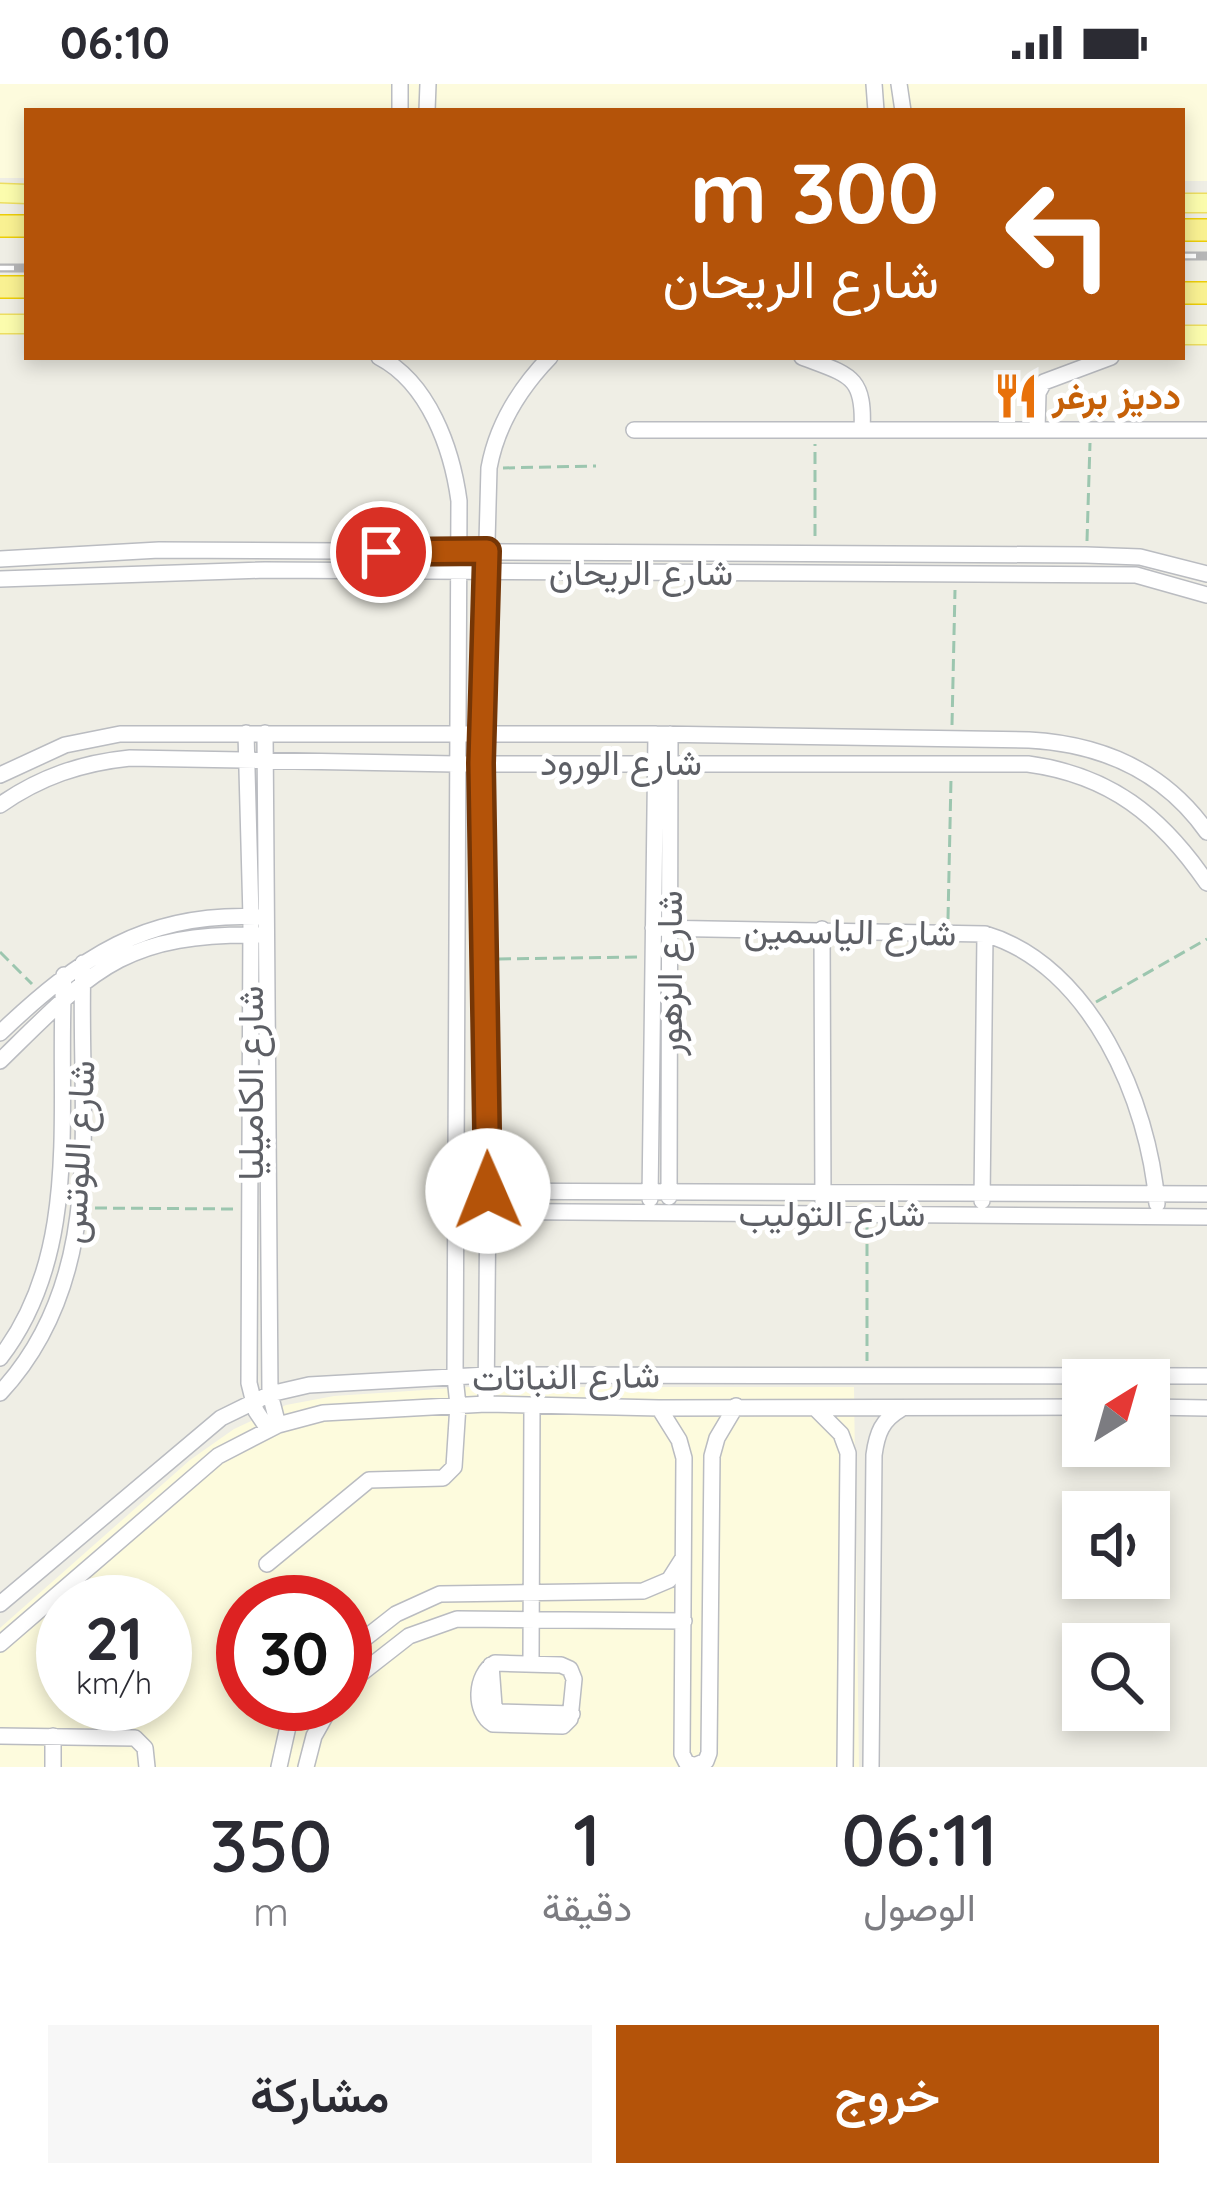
<!DOCTYPE html>
<html lang="ar">
<meta charset="utf-8">
<style>
body{margin:0;font-family:Quicksand,Vazirmatn,sans-serif;background:#f7f7f7;color:#2b2b33;direction:rtl;height:100vh;display:flex;flex-direction:column;font-size:45px;white-space:nowrap}
*{box-sizing:border-box;margin:0}
p{font-size:39px;color:#7c7c81}
.icon{flex:none;width:66px;height:66px;fill:none;stroke:currentColor;stroke-width:2;stroke-linecap:round;stroke-linejoin:round}
.map{position:relative;height:1683px;overflow:hidden;direction:ltr}
.details{display:flex;flex-direction:column;background:#fff;flex:1}
.details>*{flex:none}
.guide{position:absolute;left:24px;top:24px;width:1161px;height:252px;border-radius:0px;box-shadow:0 6px 18px #0003;direction:rtl;background:#b45309;color:#fff;overflow:hidden}
.needle{width:78px;rotate:37deg}
.tools{position:absolute;left:1062px;top:1275px;display:grid;gap:24px}
.tools a{display:grid;place-items:center;width:108px;height:108px;border-radius:0px;background:#fff;box-shadow:0 6px 18px #0003;font-size:60px}
.speed{position:absolute;left:36px;top:1491px;display:flex;gap:24px;font-size:60px;font-weight:700;text-align:center}
.speed>*{display:grid;place-content:center;width:156px;height:156px;border-radius:50%;background:#fff;box-shadow:0 6px 18px #0003;line-height:1}
.speed small{font-size:30px;font-weight:400}
.speed .limit{border:18px solid #d22;background:#fff;color:#111}
.pin{position:absolute;display:grid;place-items:center;width:102px;height:102px;color:#fff;margin:-51px;border:6px solid #fff;border-radius:50%;box-shadow:0 3px 12px #0007}
.me{position:absolute;width:132px;margin:-66px;rotate:359deg;stroke-linejoin:round;filter:drop-shadow(0 0 9px #0008)}
.turn{display:flex;align-items:center;gap:42px;height:252px;padding:0 48px;font-size:54px}
.turn .icon{width:156px;height:156px;stroke-width:2.5}
.turn b{display:block;font-size:84px;line-height:102px}
.eta{display:flex;justify-content:space-evenly;align-items:center;height:204px;text-align:center}
.eta b{font-size:72px;font-weight:600;line-height:84px}
.cta{display:flex;gap:24px;margin-top:auto;padding:24px 48px}
.cta a{flex:1;height:138px;border-radius:0px;background:#b45309;color:#fff;font-size:48px;font-weight:600;line-height:138px;text-align:center}
.cta a+a{background:#f7f7f7;color:#2b2b33}
.status{display:flex;justify-content:space-between;align-items:center;height:84px;padding:0 60px;background:#fff;direction:ltr}
.status svg{height:33px;fill:currentColor}
.map>svg:first-child{display:block}
</style>
<div class="status"><b>06:10</b><svg viewBox="0 0 49 12"><path d="M0 12V9h3v3zM5 12V6h3v6zM10 12V3h3v9zM15 12V0h3v12zM26 1h20v11H26zM47 4h2v5h-2z"/></svg></div>
<div class="map">
<svg width="1207" height="1683" viewBox="0 0 1207 1683">
<rect width="100%" height="100%" fill="#efeee5"/>
<path fill="#fdfbdd" fill-rule="evenodd" d="M 0,0 L 1207,0 L 1207,97 L 1182,97 L 1182,27 L 27,27 L 27,94 L 0,94 Z
M 469,1303 L 854,1303 L 859,1683 L 0,1683 L 0,1544 L 190,1376 L 234,1345 L 286,1321 L 334,1312 ZM 63,1518 L 165,1518 L 165,1620 L 63,1620 ZM 243,1518 L 345,1518 L 345,1620 L 243,1620 Z"/>
<g fill="none" stroke-linecap="round" stroke-linejoin="round">
<g stroke="#babcc1" stroke-width="18">
<path id="minor" d="M 874,0 L 876,27
M 899,0 L 903,27
M 400,27 L 400,0
M 427,27 L 428,0
M 802,273 C 849,291 865,291 862,346
M 634,346 L 1207,346
M 1037,346 L 1038,309 L 1044,298 L 1111,273
M 0,475 L 159,466 L 1086,471 L 1140,473 L 1207,490
M 0,495 L 265,486 L 1136,491 L 1207,511
M 246,649 L 251,833 L 249,1299 L 256,1327 L 268,1345
M 265,649 L 270,1310 L 278,1341
M 0,691 L 65,661 L 120,650 L 656,650 L 1029,656 C 1102,660 1164,687 1207,748
M 0,721 C 40,693 81,679 130,674 L 455,680 L 1028,680 C 1110,691 1161,732 1207,799
M 653,844 L 985,850 C 1091,881 1149,1018 1157,1120
M 822,845 L 823,1118
M 0,949 C 79,874 146,827 260,833
M 0,977 C 93,886 122,849 260,851
M 457,1107 L 1207,1110
M 669,1113 L 670,650
M 650,1115 L 656,650
M 982,1117 L 985,850
M 457,1127 L 1207,1133
M 0,1274 C 84,1165 56,1020 64,891
M 0,1309 C 111,1190 77,1026 83,879
M 486,1320 L 488,1107 L 481,679 L 489,384 C 497,340 519,305 550,273
M 1149,1323 L 1207,1324
M 659,1324 L 679,1356 L 684,1374 L 682,1670 L 686,1678 L 694,1682 L 706,1677 L 709,1669 L 712,1372 L 717,1354 L 736,1322
M 815,1324 L 841,1350 L 848,1369 L 845,1683
M 267,1480 L 369,1396 L 443,1394 L 454,1383 L 458,1321 L 455,1293 L 459,417 C 452,365 429,299 379,273
M 0,1520 L 221,1334 L 270,1310 L 309,1301 L 487,1291 L 1207,1292
M 0,1560 L 218,1372 L 278,1341 L 323,1329 L 486,1320 L 659,1324 L 1083,1323
M 345,1570 L 396,1530 L 440,1510 L 643,1507 L 669,1496 L 683,1474
M 495,1579 L 561,1581 L 570,1585 L 574,1595 L 570,1635 L 563,1642 L 493,1640 C 473,1628 475,1590 495,1579 Z
M 531,1579 L 532,1321
M 491,1581 L 494,1622 L 498,1628 L 572,1630
M 345,1602 L 409,1552 L 457,1535 L 684,1537
M 0,1652 L 135,1654 L 145,1664 L 147,1683
M 53,1652 L 53,1683
M 279,1683 L 289,1638 L 299,1620
M 306,1683 L 314,1652 L 332,1620
M 871,1683 L 874,1371 C 877,1349 882,1336 901,1325"/>
</g>
<g stroke="#edde61" stroke-width="21">
<path id="major" d="M 0,109 L 27,110
M 1182,119 L 1207,119
M 0,240 L 27,240
M 1182,251 L 1207,251"/>
</g>
<g stroke="#eccd08" stroke-width="24">
<path id="highway" d="M 0,142 L 27,142
M 1182,146 L 1207,146
M 0,203 L 27,203
M 1182,209 L 1207,209"/>
</g>
<path stroke="#9cc6af" stroke-width="3" stroke-dasharray="12 6" stroke-linecap="butt" d="M 503,384 L 596,382
M 815,452 L 815,360
M 1087,457 L 1090,359
M 952,641 L 955,506
M 948,835 L 951,695
M 0,868 L 32,900
M 499,875 L 639,873
M 1096,918 L 1207,855
M 95,1124 L 235,1125
M 867,1142 L 867,1277"/>
<use href="#minor" stroke="#fff" stroke-width="15"/>
<use href="#major" stroke="#fbfcad" stroke-width="18"/>
<use href="#highway" stroke="#f9f192" stroke-width="21"/>
<g stroke="#b6b6b7" stroke-width="9">
<path id="rail" d="M 1182,172 L 1207,172
M 0,184 L 27,184"/>
</g>
<use href="#rail" stroke="#fff" stroke-width="4.5" stroke-dasharray="14" stroke-linecap="butt"/>
</g>
<g fill="none" stroke-linecap="round" stroke-linejoin="round">
<g stroke="#753606" stroke-width="30">
<path id="route" d="M 381,468 L 487,467 L 481,679 L 488,1107"/>
</g>
<use href="#route" stroke="#b45309" stroke-width="21"/>
</g>
<defs>
<g id="restaurant-bare" transform="scale(3.6)"><path d="M-5-6h1v4h1v-4h1v4h1v-4h1v5L-1.5 .5V6h-2V.5L-5-1ZM5-6V6H3V1.5H1.5Q1.5-4 5-6Z" fill="#e8710a" stroke="#fff" stroke-width="2.5" paint-order="stroke"/></g>
</defs>
<g fill-rule="evenodd">
<use href="#restaurant-bare" x="1016" y="312"/>
</g>
<g text-anchor="middle" stroke-width="10" stroke-linejoin="round" paint-order="stroke">
<g font-size="36" font-weight="bold" fill="#c56008" stroke="#fff" text-anchor="start">
<text x="1052" y="325">دديز برغر</text>
</g>
<g font-size="36" fill="#5d5f65" stroke="#fff">
<text x="641" y="501">شارع الريحان</text>
<text x="621" y="691">شارع الورود</text>
<text transform="translate(850 847) rotate(1)" y="13">شارع الياسمين</text>
<text transform="translate(669 889) rotate(-90)" y="13">شارع الزهور</text>
<text transform="translate(250 999) rotate(-90)" y="13">شارع الكاميليا</text>
<text transform="translate(77 1068) rotate(-87)" y="13">شارع اللوتس</text>
<text x="832" y="1142">شارع التوليب</text>
<text transform="translate(566 1292) rotate(-1)" y="13">شارع النباتات</text>
</g>
</g>
</svg>
<div class="tools">
<a><svg class="needle" viewBox="-14 -14 28 28"><path d="M0-13l5 13h-10z" fill="#e53935"/><path d="M0 13l5-13h-10z" fill="#7c7c81"/></svg></a>
<a><svg class="icon" aria-label="sound" viewBox="0 0 24 24"><path d="M4 9h4l5-4v14l-5-4H4zM17 9q2 3 0 6"/></svg></a>
<a><svg class="icon" aria-label="search" viewBox="0 0 24 24"><circle cx="10" cy="10" r="6"/><path d="M15 15l6 6"/></svg></a>
</div>
<div class="speed"><div>21<small>km/h</small></div><div class="limit">30</div></div>
<div class="pin" style="left:381px;top:468px;background:#d93025"><svg class="icon" aria-label="arrive" viewBox="0 0 24 24"><path d="M6 21V4h12l-3 4 3 4H6"/></svg></div>
<svg class="me" style="left:488px;top:1107px" viewBox="-20 -20 40 40"><circle r="19" fill="#fff"/><path d="M0-13L10 11 0 6-10 11z" fill="#b45309"/></svg>
<div class="guide">
<div class="turn"><svg class="icon" aria-label="left" viewBox="0 0 24 24"><path d="M17 20v-9H6M10 6l-5 5 5 5"/></svg><div><b>300 m</b>شارع الريحان</div></div>
</div>
</div>
<section class="details">
<div class="eta">
<div><b>06:11</b><p>الوصول</p></div>
<div><b>1</b><p>دقيقة</p></div>
<div><b>350</b><p>m</p></div>
</div>
<div class="cta"><a>خروج</a><a>مشاركة</a></div>
</section>
